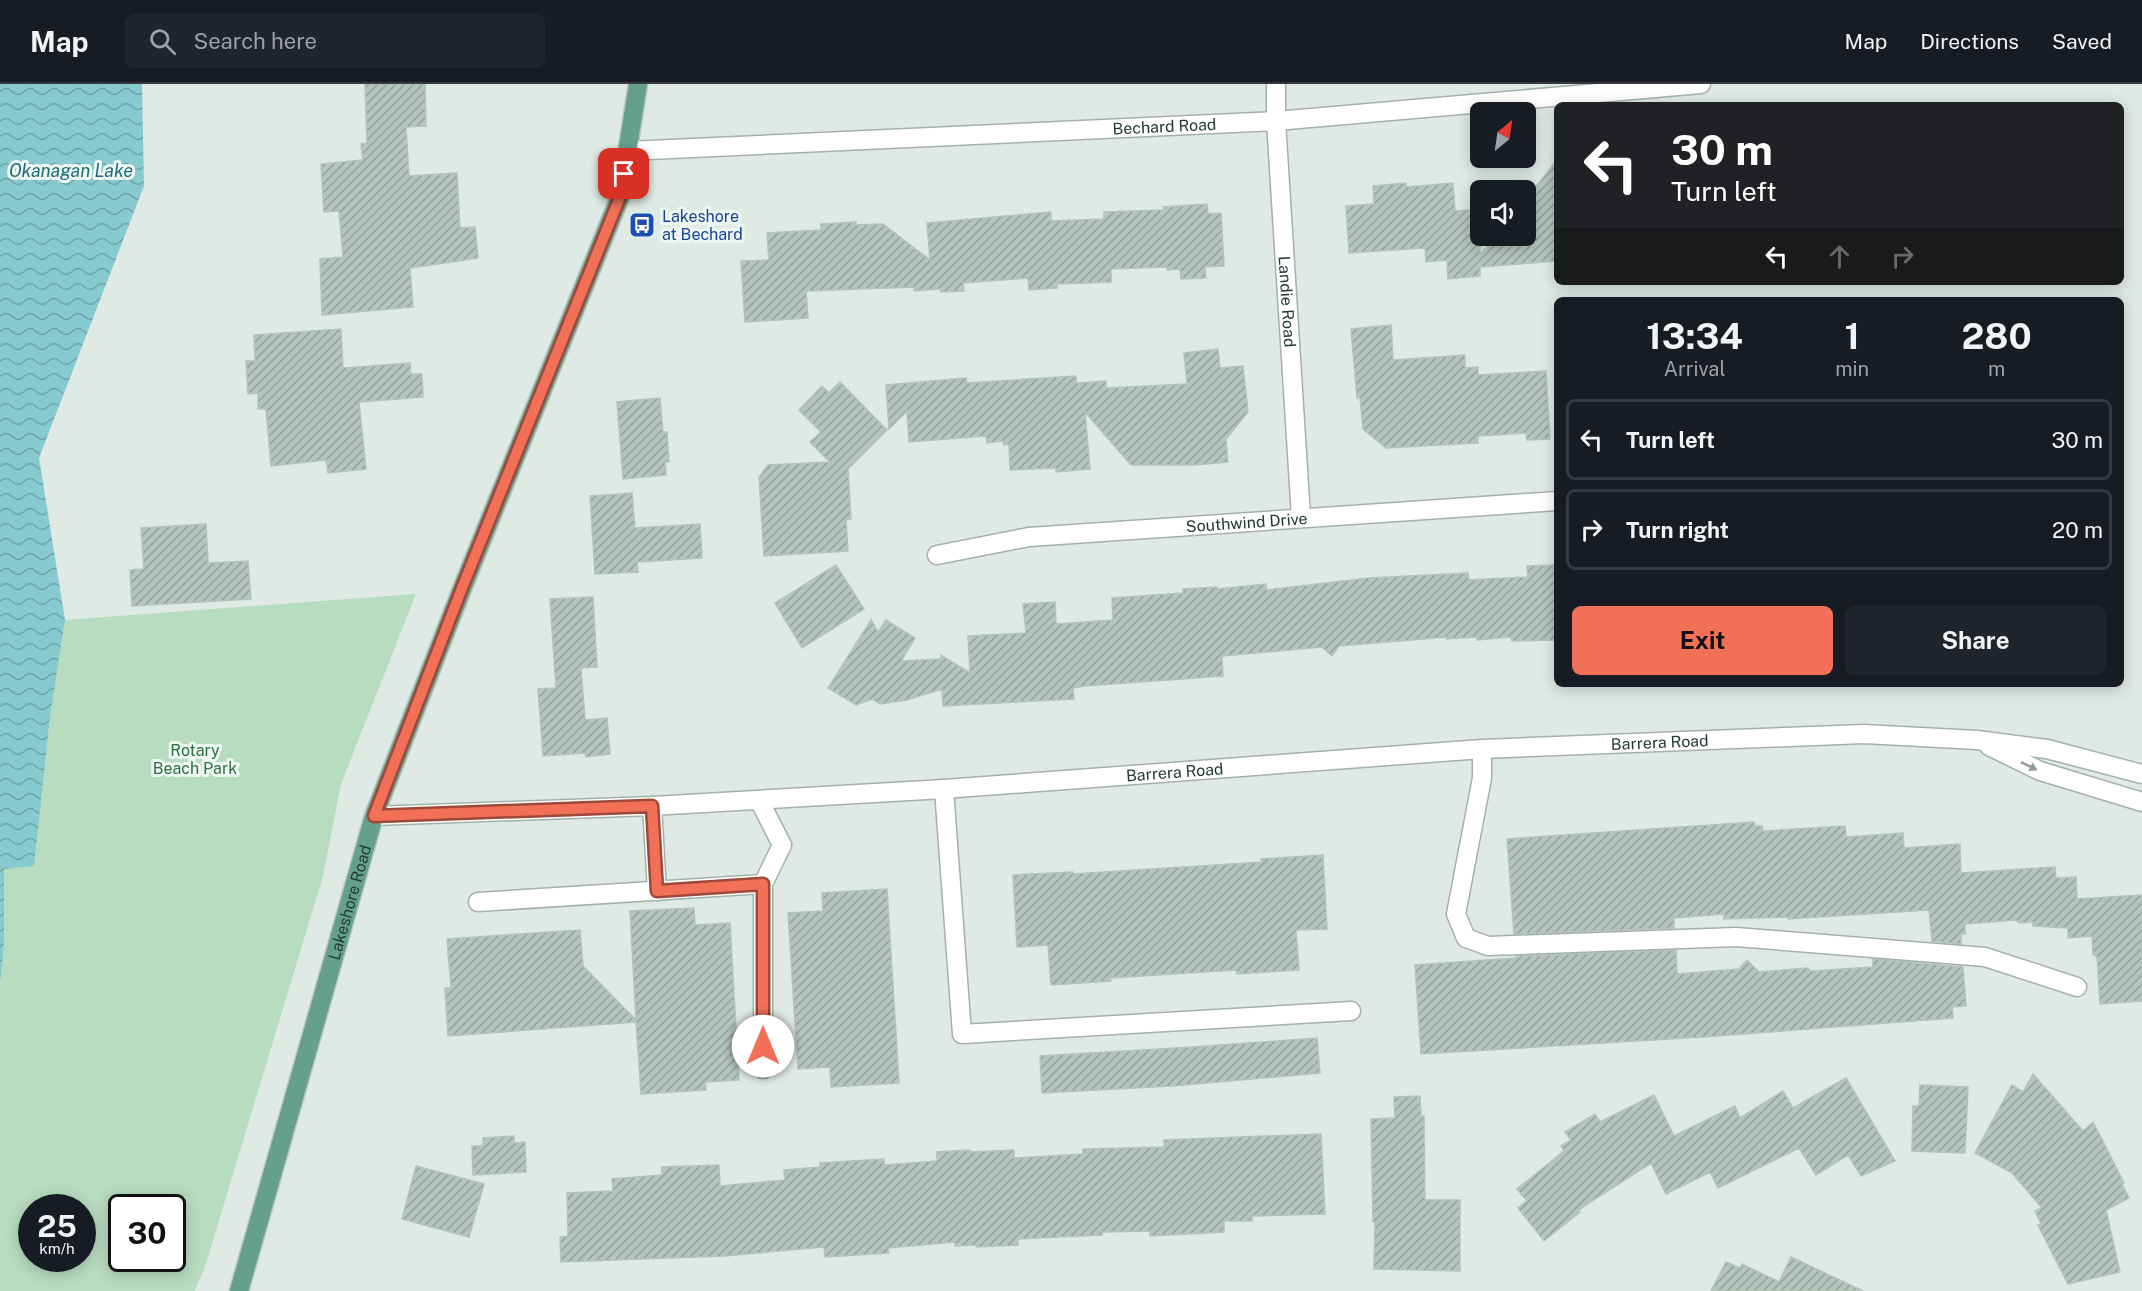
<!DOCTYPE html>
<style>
body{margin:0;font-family:"Public Sans",sans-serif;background:#20242c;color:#f1f3f6;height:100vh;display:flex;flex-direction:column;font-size:22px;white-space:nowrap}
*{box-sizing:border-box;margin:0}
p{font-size:20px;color:#9ea1a6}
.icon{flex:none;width:33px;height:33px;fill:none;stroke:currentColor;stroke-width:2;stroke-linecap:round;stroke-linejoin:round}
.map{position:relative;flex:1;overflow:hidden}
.panel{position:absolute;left:1554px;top:213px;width:570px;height:390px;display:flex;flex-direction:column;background:#171b24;border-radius:9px;box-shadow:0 3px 15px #0003}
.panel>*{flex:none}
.guide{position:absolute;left:1554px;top:18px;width:570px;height:183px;border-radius:9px;box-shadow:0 3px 15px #0003;background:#202124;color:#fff;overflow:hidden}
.needle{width:39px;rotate:29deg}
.controls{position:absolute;left:1470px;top:18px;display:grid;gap:12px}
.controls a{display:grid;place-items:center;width:66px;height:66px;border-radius:9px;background:#171b24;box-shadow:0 3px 15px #0003;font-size:30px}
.speed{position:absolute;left:18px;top:1110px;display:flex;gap:12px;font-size:30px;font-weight:700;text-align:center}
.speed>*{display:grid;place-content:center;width:78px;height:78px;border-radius:50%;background:#171b24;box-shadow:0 3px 15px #0003;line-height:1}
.speed small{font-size:15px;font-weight:400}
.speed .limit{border:3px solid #111;border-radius:9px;background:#fff;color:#111}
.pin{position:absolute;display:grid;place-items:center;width:51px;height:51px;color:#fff;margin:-26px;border-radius:12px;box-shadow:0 3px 9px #0006}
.me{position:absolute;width:66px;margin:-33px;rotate:0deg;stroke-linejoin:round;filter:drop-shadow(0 0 4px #0008)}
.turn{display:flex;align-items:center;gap:21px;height:126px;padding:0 18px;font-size:27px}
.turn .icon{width:78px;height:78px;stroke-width:2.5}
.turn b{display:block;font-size:42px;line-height:51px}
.lanes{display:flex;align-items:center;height:57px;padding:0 18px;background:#0003;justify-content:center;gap:30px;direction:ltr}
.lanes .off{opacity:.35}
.eta{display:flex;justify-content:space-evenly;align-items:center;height:102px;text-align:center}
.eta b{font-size:36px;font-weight:700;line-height:42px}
.primary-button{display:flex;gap:12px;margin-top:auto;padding:12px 18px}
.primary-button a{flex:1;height:69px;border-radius:9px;background:#f17057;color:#111;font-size:24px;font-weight:700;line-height:69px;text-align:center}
.primary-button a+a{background:#20242c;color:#f1f3f6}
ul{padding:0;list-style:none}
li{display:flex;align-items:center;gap:18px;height:81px;margin:0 12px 9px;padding:0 6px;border:3px solid #363941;border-radius:9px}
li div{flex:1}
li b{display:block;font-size:22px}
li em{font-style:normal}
header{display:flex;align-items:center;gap:36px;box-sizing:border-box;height:84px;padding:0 30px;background:#171b24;border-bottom:2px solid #363941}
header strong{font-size:28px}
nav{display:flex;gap:33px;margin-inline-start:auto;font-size:21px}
.search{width:420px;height:54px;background:#20242c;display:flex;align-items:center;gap:15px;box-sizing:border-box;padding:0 21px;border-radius:9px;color:#9ea1a6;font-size:22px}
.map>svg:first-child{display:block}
</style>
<header>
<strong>Map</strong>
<div class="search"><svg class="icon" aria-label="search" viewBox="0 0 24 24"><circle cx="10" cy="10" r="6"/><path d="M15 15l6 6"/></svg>Search here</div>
<nav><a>Map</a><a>Directions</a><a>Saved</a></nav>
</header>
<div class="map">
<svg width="2142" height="1207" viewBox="0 0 2142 1207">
<defs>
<pattern id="water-waves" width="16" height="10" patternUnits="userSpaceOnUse" patternTransform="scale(1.5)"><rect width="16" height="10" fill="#87cad0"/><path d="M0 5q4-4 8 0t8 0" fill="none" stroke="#6ea5a9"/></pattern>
<pattern id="building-hatch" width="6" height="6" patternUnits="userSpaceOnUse" patternTransform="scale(1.5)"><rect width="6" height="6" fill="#b5c5bd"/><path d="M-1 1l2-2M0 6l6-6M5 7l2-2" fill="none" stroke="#93a19a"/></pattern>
</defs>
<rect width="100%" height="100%" fill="#dfeae4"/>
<path fill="#b8dcbf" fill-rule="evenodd" d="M 416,510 L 341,700 L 323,792 L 205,1183 L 195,1207 L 0,1207 L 0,900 L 4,861 L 4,784 L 33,782 L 50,633 L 65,536 ZM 32,1124 L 82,1124 L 82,1174 L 32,1174 ZM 122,1124 L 172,1124 L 172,1174 L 122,1174 Z"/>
<path fill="url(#water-waves)" d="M 0,0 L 142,0 L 144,102 L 39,374 L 65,536 L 50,633 L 34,782 L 4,785 L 4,861 L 0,900 Z"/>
<path fill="url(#building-hatch)" stroke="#b2c4bb" stroke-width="1.5" d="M 365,0 L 425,0 L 426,42 L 406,43 L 409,92 L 457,89 L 460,144 L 475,143 L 478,174 L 410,184 L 413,223 L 322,231 L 320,175 L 343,173 L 339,127 L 324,128 L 321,80 L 363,76 L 361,60 L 367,59 Z
M 1557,76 L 1557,177 L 1480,183 L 1480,192 L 1448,195 L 1447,176 L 1426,178 L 1425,164 L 1349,169 L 1346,122 L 1374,120 L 1373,102 L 1406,99 L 1406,103 L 1453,99 L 1455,127 L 1480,125 L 1480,171 L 1496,152 L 1526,152 L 1526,115 Z
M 1207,120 L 1208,130 L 1221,129 L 1224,182 L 1205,183 L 1206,194 L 1181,195 L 1180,185 L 1167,186 L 1167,183 L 1111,185 L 1111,198 L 1057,200 L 1057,204 L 1029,206 L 1028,194 L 963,199 L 964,207 L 941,208 L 940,205 L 914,207 L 914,203 L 806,207 L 808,234 L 745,238 L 741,177 L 769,176 L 767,149 L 821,146 L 821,140 L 856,138 L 856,141 L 883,140 L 930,176 L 927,139 L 1051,128 L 1051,137 L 1104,135 L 1104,128 L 1164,126 L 1163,123 Z
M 1391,241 L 1393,276 L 1465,271 L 1465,284 L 1478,283 L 1478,291 L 1546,287 L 1550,355 L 1527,356 L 1526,349 L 1478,352 L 1478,359 L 1386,364 L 1363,345 L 1360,314 L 1357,314 L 1351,245 Z
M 341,245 L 343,284 L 410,279 L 411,290 L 422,290 L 423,313 L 359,318 L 366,385 L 328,389 L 326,376 L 271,382 L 266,325 L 258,325 L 258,309 L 248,310 L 246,277 L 255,277 L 254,251 Z
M 1218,265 L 1220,284 L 1243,282 L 1248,328 L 1226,355 L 1228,378 L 1194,381 L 1131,381 L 1085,328 L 1090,385 L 1056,388 L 1056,384 L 1010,386 L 1009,360 L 1004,361 L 1003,357 L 987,359 L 986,352 L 909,358 L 907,327 L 889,345 L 886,301 L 966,294 L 967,299 L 1076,292 L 1076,299 L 1106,297 L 1106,304 L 1187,300 L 1184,269 Z
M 840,298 L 887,346 L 848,385 L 851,435 L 846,435 L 848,467 L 764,472 L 759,393 L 768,381 L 830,378 L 810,358 L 821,348 L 799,326 L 822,302 L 829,309 Z
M 660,314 L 663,348 L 667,348 L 669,378 L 665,378 L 666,391 L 623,395 L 617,318 Z
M 632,409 L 635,444 L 700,440 L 702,474 L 637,478 L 638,488 L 595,490 L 590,412 Z
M 206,440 L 208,479 L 248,477 L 251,515 L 132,522 L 130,486 L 144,485 L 141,444 Z
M 836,481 L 864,525 L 802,564 L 775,519 Z
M 1557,481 L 1557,556 L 1512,557 L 1511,553 L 1477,556 L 1476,553 L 1447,555 L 1447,553 L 1339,562 L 1332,572 L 1322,563 L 1222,572 L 1223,592 L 1085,602 L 1073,604 L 1074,615 L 943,622 L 942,605 L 907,616 L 880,620 L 872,615 L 856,621 L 828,604 L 871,536 L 878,548 L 886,536 L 915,554 L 901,577 L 941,575 L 941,571 L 970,589 L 968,552 L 1026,549 L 1023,520 L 1055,518 L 1056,540 L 1113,536 L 1112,514 L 1183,509 L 1183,505 L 1217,503 L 1217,505 L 1266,500 L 1266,506 L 1369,494 L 1468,489 L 1469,496 L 1528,493 L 1527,482 Z
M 593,513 L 597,583 L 581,584 L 585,636 L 607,634 L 610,670 L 586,673 L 585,669 L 543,672 L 538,605 L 556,604 L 550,515 Z
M 1754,738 L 1755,742 L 1762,742 L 1763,747 L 1845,742 L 1846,753 L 1903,749 L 1904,764 L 1960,760 L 1961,789 L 2055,783 L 2056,794 L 2076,793 L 2077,815 L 2142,811 L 2142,917 L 2100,920 L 2097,873 L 2093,870 L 2092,852 L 2068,854 L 2068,844 L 2033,842 L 2033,838 L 2019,839 L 2016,836 L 1965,840 L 1965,850 L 1961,850 L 1961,860 L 1932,857 L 1929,826 L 1788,835 L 1788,833 L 1724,835 L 1724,830 L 1674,834 L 1674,844 L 1514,850 L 1507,755 Z
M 1323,771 L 1327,845 L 1296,846 L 1299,886 L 1237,890 L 1236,886 L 1110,894 L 1111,897 L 1051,901 L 1048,861 L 1017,863 L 1013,791 L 1073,788 L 1073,790 L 1262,778 L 1261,775 Z
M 887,805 L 899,999 L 831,1003 L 830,983 L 798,985 L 788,829 L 823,827 L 822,809 Z
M 694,824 L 695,841 L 730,839 L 739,996 L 705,998 L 706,1006 L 641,1010 L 636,938 L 448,952 L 445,904 L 451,904 L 447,855 L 580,846 L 583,882 L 636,936 L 630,827 Z
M 1676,866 L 1677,890 L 1739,885 L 1747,876 L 1759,888 L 1807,884 L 1811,887 L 1873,883 L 1873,875 L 1963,883 L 1966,922 L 1952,923 L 1953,934 L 1703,953 L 1421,970 L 1415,881 L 1516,874 L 1516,872 Z
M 1317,954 L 1320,989 L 1172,1002 L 1042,1009 L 1040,972 L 1193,963 Z
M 2033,990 L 2083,1047 L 2093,1038 L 2124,1099 L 2122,1100 L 2129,1114 L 2106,1126 L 2120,1188 L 2068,1200 L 2038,1141 L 2041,1140 L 2035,1127 L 2042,1124 L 2012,1089 L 1975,1069 L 2012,1001 L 2023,1008 Z
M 1846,994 L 1895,1077 L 1861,1092 L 1848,1071 L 1816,1091 L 1799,1064 L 1718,1104 L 1710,1088 L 1666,1110 L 1651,1079 L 1578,1126 L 1580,1128 L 1544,1157 L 1518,1124 L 1527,1117 L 1517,1105 L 1564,1067 L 1561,1062 L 1571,1056 L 1565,1048 L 1595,1030 L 1600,1038 L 1654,1011 L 1674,1052 L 1735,1022 L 1740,1034 L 1783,1007 L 1793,1024 Z
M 1920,1001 L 1968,1003 L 1965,1069 L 1912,1067 L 1913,1022 L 1919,1022 Z
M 1420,1012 L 1421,1032 L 1424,1032 L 1425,1116 L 1460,1116 L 1460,1187 L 1374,1185 L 1375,1138 L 1373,1138 L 1371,1035 L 1395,1034 L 1394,1013 Z
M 1321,1050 L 1325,1130 L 1252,1132 L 1252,1137 L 1224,1137 L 1224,1148 L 1150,1152 L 1150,1147 L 1102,1148 L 1102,1151 L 1018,1155 L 1018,1161 L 977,1163 L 976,1161 L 955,1162 L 955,1158 L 888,1164 L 889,1169 L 825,1173 L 824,1163 L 724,1172 L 561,1178 L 560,1153 L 568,1152 L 567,1109 L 613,1107 L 612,1095 L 662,1091 L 662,1083 L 719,1081 L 720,1102 L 785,1096 L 784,1086 L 820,1083 L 820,1079 L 884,1075 L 884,1081 L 937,1077 L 937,1068 L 970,1066 L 970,1068 L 1014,1066 L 1014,1074 L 1083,1070 L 1083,1065 L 1164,1063 L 1164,1056 Z
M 514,1052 L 514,1059 L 525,1058 L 526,1088 L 473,1091 L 472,1062 L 483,1062 L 483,1054 Z
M 416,1082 L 484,1100 L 469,1153 L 402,1135 Z
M 1791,1173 L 1863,1207 L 1711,1207 L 1726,1178 L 1740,1184 L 1742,1180 L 1779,1198 Z"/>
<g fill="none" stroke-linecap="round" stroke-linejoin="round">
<g stroke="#a2b2ab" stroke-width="21">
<g id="minor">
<path id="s1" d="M 1276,0 L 1276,37 L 1301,433"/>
<path id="s2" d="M 628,67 L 1276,37 L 1701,0"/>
<path id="s3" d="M 937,471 L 1029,453 L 1557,417"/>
<path d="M 1989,662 L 2040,687 L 2142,718"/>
<path d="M 1482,665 L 1482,694 L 1456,830 L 1466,854 L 1488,862 L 1736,853 L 1985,873 L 2077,903"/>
<path d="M 944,705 L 962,950 L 1351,927"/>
<path d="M 759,716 L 782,761 L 763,800 L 763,985"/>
<path d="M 652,722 L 657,807"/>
<path id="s4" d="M 374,732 L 652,722 L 944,705 L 1482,665 L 1864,650 L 1977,656 L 2047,665 L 2142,690"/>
<path d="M 478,818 L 763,800"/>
</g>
</g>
<g stroke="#bcc4c1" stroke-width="21">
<g id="major">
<path id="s5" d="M 239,1207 L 374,732 L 462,505 L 620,113 L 638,0"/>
</g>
</g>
<use href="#minor" stroke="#fff" stroke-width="18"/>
<use href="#major" stroke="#64a08c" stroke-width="18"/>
</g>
<defs><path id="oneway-solid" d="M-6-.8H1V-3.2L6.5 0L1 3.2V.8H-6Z" transform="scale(1.5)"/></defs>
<use fill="#909c98" href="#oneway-solid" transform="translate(2029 682) rotate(26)"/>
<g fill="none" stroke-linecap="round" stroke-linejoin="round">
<g stroke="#9d4939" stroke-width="15">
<path id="route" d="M 624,90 L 620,113 L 462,504 L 374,732 L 652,722 L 657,807 L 763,800 L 763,962"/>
</g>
<use href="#route" stroke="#f17057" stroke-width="10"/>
</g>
<defs>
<g id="bus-square" transform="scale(1.35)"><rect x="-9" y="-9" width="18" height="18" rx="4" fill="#1a4fb4" stroke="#eff7f3"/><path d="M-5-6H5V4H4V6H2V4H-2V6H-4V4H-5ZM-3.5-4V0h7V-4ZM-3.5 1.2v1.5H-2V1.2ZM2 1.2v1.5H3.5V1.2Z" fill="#fff"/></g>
</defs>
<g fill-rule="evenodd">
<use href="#bus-square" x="642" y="141"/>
</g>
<g text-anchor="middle" stroke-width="6" stroke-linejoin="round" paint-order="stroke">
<g font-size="16" fill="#203a31" stroke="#eff7f3">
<text dy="6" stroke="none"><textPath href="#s2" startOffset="537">Bechard Road</textPath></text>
<text dy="6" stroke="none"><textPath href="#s1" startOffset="218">Landie Road</textPath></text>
<text dy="6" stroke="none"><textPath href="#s3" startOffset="312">Southwind Drive</textPath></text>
<text dy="6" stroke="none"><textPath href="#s4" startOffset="1288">Barrera Road</textPath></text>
<text dy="6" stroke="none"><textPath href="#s4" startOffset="802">Barrera Road</textPath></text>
<text dy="6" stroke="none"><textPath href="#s5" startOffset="404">Lakeshore Road</textPath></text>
</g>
<g font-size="16" fill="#164399" stroke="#eff7f3" text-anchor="start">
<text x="662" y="138">Lakeshore<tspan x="662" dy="18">at Bechard</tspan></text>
</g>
<g font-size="16" fill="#2b7040" stroke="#eff7f3">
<text x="195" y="672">Rotary<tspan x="195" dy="18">Beach Park</tspan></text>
</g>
<g font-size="18" font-style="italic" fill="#1b6d75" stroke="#eff7f3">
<text x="71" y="93">Okanagan Lake</text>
</g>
</g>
</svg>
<div class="controls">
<a><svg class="needle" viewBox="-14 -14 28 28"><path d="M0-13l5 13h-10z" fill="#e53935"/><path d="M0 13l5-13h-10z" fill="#9ea1a6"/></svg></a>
<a><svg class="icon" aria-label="sound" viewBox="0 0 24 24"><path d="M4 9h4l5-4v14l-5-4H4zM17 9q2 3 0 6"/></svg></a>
</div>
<div class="speed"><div>25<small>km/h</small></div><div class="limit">30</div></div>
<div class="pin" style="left:624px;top:90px;background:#d93025"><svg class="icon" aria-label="arrive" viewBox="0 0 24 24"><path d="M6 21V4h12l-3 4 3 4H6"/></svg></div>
<svg class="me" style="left:763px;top:962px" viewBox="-20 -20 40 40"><circle r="19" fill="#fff"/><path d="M0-13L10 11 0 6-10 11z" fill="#f17057"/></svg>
<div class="guide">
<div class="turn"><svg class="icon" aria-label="left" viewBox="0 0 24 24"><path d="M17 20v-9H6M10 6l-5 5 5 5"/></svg><div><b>30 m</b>Turn left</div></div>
<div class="lanes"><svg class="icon" aria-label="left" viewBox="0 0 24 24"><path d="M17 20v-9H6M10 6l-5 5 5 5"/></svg><svg class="icon off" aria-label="ahead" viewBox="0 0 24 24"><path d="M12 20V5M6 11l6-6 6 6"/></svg><svg class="icon off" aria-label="right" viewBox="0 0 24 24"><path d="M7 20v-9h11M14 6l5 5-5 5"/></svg></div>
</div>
<section class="panel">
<div class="eta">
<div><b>13:34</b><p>Arrival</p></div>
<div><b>1</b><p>min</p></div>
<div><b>280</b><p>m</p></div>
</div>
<ul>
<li><svg class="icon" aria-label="left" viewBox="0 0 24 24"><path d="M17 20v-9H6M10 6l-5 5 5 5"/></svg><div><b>Turn left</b></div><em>30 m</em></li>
<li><svg class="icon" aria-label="right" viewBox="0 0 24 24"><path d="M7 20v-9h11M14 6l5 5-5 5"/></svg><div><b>Turn right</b></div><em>20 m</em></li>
</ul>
<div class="primary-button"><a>Exit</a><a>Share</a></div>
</section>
</div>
